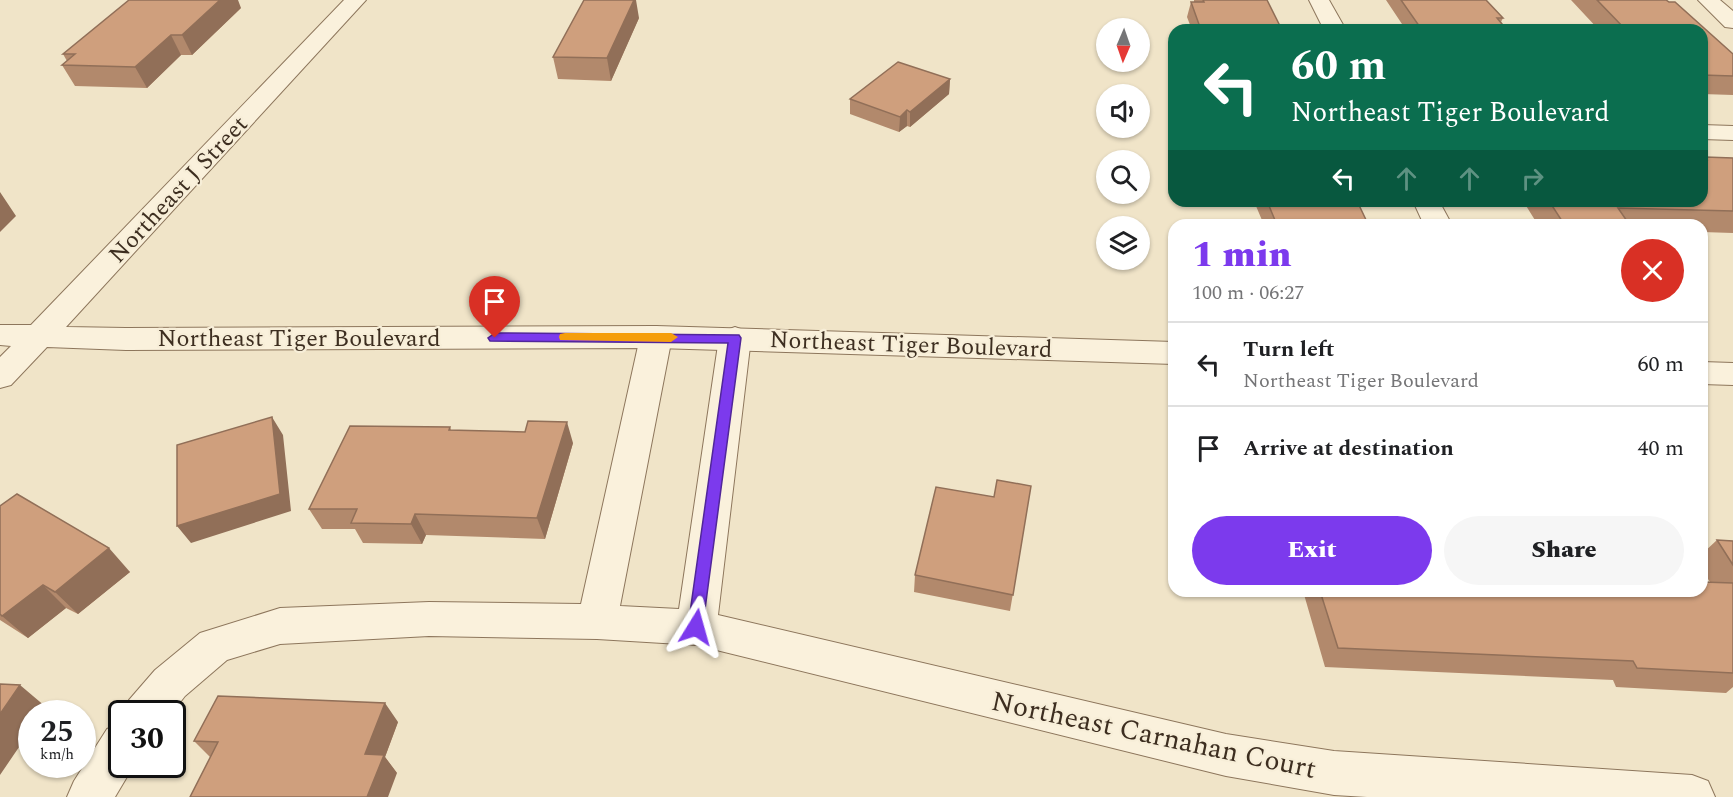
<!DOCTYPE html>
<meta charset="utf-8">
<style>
body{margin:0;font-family:Spectral,serif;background:#f6f6f6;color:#202124;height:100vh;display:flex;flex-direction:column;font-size:22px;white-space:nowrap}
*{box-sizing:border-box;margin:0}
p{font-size:20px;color:#757577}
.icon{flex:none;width:33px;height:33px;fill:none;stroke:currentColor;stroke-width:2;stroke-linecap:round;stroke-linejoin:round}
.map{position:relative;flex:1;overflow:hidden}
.drawer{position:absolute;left:1168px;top:219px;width:540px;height:378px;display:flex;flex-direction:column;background:#fff;border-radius:18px;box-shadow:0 2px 4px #0004}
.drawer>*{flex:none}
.hud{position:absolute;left:1168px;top:24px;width:540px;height:183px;border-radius:18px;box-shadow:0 2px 4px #0004;background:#0b6e4f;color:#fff;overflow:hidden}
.needle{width:39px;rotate:182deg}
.fabs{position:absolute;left:1096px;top:18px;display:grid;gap:12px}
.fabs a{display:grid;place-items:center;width:54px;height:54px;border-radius:50%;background:#fff;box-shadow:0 2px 4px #0004;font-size:30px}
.speed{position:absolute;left:18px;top:700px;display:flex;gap:12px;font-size:30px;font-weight:700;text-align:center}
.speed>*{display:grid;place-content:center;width:78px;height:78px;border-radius:50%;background:#fff;box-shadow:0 2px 4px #0004;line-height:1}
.speed small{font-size:15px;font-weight:400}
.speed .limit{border:3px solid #111;border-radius:9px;background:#fff;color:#111}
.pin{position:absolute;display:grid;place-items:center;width:51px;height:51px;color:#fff;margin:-62px -26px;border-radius:50% 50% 50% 0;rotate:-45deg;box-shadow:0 0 6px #0007}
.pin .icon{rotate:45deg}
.me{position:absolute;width:66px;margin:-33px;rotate:8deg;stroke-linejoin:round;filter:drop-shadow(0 0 4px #0008)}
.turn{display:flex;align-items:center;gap:21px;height:126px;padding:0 24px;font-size:27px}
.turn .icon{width:78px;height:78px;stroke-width:2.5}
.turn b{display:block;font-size:42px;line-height:51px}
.lanes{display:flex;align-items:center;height:57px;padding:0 24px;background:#0003;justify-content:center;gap:30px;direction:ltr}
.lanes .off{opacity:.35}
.round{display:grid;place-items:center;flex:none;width:63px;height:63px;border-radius:32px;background:#f6f6f6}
.headline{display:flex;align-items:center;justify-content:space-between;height:102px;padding:0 24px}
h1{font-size:36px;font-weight:800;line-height:45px;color:#7c3aed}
.cta{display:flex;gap:12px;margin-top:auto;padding:12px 24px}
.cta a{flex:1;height:69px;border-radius:36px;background:#7c3aed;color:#fff;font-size:24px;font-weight:800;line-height:69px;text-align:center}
.cta a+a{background:#f6f6f6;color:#202124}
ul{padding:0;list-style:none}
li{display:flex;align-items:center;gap:18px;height:84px;padding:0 24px;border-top:2px solid #e0e0e0}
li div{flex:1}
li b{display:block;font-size:22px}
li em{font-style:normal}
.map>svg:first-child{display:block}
</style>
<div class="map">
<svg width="1733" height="797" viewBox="0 0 1733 797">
<rect width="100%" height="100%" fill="#f0e4c8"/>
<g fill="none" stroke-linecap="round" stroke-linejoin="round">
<g stroke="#8d765c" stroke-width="2">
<path id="minor" d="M 1309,0 L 1329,0 L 1346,30 L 1324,30 Z
M 1698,0 L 1720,0 L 1733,11 L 1733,28 L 1725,27 Z
M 1702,125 L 1733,126 L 1733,140 L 1702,139 Z
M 1413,201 L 1439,201 L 1452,225 L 1424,225 Z
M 656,326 L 667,330 L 672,337 L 620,606 L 679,609 L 719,338 L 724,331 L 735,327 L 746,331 L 751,338 L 718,615 L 1226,734 L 1334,751 L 1692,775 L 1708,781 L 1715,797 L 1367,797 L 1334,795 L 1226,776 L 696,645 L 597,639 L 429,636 L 280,644 L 227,660 L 185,696 L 171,714 L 123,714 L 129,700 L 155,670 L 200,633 L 280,608 L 429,602 L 581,604 L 640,337 L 645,330 Z
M 122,723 L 122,765 L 134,765 L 115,797 L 67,797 L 74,781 L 107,729 Z"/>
</g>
<g stroke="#8d765c" stroke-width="2">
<path id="tertiary" d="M 344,0 L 366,0 L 66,327 L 126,328 L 656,326 L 1174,342 L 1174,364 L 656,348 L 126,350 L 47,347 L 11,385 L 0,388 L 0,357 L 11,346 L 0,345 L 0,325 L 31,325 Z
M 1702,362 L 1733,363 L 1733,385 L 1702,384 Z"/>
</g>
<use href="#minor" fill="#faf1dc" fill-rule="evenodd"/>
<use href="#tertiary" fill="#faf1dc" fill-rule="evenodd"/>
</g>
<path fill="#b2896c" d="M 1194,0 L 1267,0 L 1282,30 L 1192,30 L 1187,17 L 1191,2 L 1194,2 Z
M 1386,0 L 1486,0 L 1503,18 L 1501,22 L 1507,30 L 1406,30 Z
M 1571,0 L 1666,0 L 1733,54 L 1733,95 L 1702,94 L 1702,30 L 1599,30 Z
M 241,8 L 192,55 L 181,55 L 147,88 L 75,86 L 62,65 L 67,61 L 63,54 Z
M 639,18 L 611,81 L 558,79 L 553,57 Z
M 950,79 L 949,94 L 910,127 L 907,126 L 899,132 L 850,114 L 850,99 Z
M 1705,157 L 1733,158 L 1733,233 L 1702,232 L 1702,225 L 1538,225 L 1523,201 L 1702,201 L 1702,160 Z
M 1258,201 L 1357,201 L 1368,224 L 1368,225 L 1264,225 L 1256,206 Z
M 450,427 L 451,430 L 573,443 L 545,539 L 426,535 L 422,544 L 363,543 L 355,529 L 322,529 L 309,509 Z
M 1031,486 L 1010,611 L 914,592 L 915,575 L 994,497 Z
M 0,506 L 130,572 L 78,614 L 66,608 L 28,638 L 0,620 Z
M 1717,540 L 1733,541 L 1733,687 L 1726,693 L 1616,687 L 1613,680 L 1325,667 L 1303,591 L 1702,591 L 1710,582 L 1702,570 L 1702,554 Z
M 398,722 L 385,757 L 397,773 L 210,757 L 194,741 Z"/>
<path fill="#916f58" d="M 220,0 L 238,0 L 241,8 L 192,55 L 182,35 Z
M 634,0 L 636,0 L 639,18 L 611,81 L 607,58 Z
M 171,35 L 181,55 L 147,88 L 135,67 Z
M 950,79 L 949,94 L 910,127 L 910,112 Z
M 907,110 L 907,126 L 899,132 L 900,117 Z
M 0,192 L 16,216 L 0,232 Z
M 272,417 L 283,435 L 291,511 L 191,543 L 177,526 Z
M 567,422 L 573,443 L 545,539 L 537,518 Z
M 415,514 L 426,535 L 422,544 L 411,524 Z
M 109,548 L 130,572 L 78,614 L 55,592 Z
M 43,585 L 66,608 L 28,638 L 2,616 Z
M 20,685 L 46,707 L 41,714 L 32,714 L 32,728 L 0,775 L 0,714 Z
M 385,703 L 398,722 L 385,757 L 397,773 L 388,797 L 367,797 L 365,754 Z"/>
<path fill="#cf9f7d" stroke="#916f58" stroke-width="1.5" d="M 129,0 L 220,0 L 182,35 L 171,35 L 135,67 L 62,65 L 75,54 L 63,54 Z
M 584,0 L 634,0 L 607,58 L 553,57 Z
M 1203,0 L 1267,0 L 1282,30 L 1201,30 L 1191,2 L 1204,2 Z
M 1401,0 L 1486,0 L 1503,18 L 1497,18 L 1507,30 L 1422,30 Z
M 1597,0 L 1666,0 L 1669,2 L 1675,2 L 1733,54 L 1733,76 L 1702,75 L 1702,30 L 1605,30 L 1602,27 L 1624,28 Z
M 898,62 L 950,79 L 910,112 L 907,110 L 900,117 L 850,99 Z
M 1705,157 L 1733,158 L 1733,211 L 1618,208 L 1629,224 L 1562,221 L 1549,201 L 1702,201 L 1702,160 L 1707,160 Z
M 1267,201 L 1357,201 L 1368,224 L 1277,225 Z
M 272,417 L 280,494 L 177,526 L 177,445 Z
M 528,421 L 567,422 L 537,518 L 415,514 L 411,524 L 351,523 L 357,509 L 309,509 L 350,426 L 450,427 L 449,430 L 525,432 Z
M 997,480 L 1031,486 L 1013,595 L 915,575 L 936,487 L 994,497 Z
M 17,494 L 109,548 L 55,592 L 43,585 L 2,616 L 0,614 L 0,506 Z
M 1717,540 L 1733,541 L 1733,565 Z
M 1702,582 L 1733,583 L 1733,673 L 1637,668 L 1633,661 L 1338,648 L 1320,591 L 1702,591 Z
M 0,684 L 20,685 L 0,714 Z
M 218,696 L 385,703 L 365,754 L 384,755 L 367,797 L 190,797 L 218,742 L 194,741 Z"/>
<path fill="#7c3aed" stroke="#51269a" stroke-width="1.5" d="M 495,333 L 739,335 L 741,338 L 702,632 L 696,634 L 690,632 L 688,627 L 728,343 L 490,341 L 488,338 Z"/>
<path fill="#f59e0b" d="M 565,333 L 671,333 L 678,337 L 671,342 L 560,340 L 559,337 L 560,334 Z"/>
<g text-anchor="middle" stroke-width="4.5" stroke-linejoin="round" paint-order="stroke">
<g font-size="24" fill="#3d2e20" stroke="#f7eed8">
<text transform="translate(178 189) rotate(-47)" y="8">Northeast J Street</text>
<text x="299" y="346">Northeast Tiger Boulevard</text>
<text transform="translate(911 344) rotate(2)" y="8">Northeast Tiger Boulevard</text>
</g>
<g font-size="28" fill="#3d2e20" stroke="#f7eed8">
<text transform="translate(1154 734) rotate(12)" y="10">Northeast Carnahan Court</text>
</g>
</g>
</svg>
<div class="fabs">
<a><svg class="needle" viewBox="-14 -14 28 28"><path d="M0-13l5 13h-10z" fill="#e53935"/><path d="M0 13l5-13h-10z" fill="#757577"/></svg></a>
<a><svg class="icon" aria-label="sound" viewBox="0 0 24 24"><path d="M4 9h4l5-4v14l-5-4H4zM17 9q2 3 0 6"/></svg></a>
<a><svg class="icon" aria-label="search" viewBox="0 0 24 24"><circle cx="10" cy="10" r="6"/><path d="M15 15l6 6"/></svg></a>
<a><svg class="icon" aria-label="layers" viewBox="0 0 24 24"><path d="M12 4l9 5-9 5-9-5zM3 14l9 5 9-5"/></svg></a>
</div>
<div class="speed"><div>25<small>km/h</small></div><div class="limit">30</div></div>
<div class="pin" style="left:495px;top:338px;background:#d93025"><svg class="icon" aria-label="arrive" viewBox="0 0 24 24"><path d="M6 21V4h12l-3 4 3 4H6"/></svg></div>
<svg class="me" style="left:696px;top:627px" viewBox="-20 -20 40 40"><path d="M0-17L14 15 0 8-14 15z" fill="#7c3aed" stroke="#fff" stroke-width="4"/></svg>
<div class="hud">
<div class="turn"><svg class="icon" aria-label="left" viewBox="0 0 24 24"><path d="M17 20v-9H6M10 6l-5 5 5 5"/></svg><div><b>60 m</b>Northeast Tiger Boulevard</div></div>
<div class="lanes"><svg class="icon" aria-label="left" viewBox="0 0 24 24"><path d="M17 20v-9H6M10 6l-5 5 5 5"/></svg><svg class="icon off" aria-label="ahead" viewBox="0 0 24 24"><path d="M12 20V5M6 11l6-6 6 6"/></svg><svg class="icon off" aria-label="ahead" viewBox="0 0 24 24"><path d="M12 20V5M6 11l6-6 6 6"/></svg><svg class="icon off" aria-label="right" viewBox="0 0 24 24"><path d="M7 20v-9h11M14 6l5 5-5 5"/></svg></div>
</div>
<section class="drawer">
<div class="headline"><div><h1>1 min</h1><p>100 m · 06:27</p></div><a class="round" style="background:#d93025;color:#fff"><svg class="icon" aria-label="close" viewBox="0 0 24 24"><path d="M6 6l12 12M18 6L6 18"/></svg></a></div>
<ul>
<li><svg class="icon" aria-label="left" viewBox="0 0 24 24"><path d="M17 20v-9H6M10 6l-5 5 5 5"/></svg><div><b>Turn left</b><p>Northeast Tiger Boulevard</p></div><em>60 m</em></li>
<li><svg class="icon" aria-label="arrive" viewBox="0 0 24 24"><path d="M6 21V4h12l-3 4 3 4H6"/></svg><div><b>Arrive at destination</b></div><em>40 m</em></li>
</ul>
<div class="cta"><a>Exit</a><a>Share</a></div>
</section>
</div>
